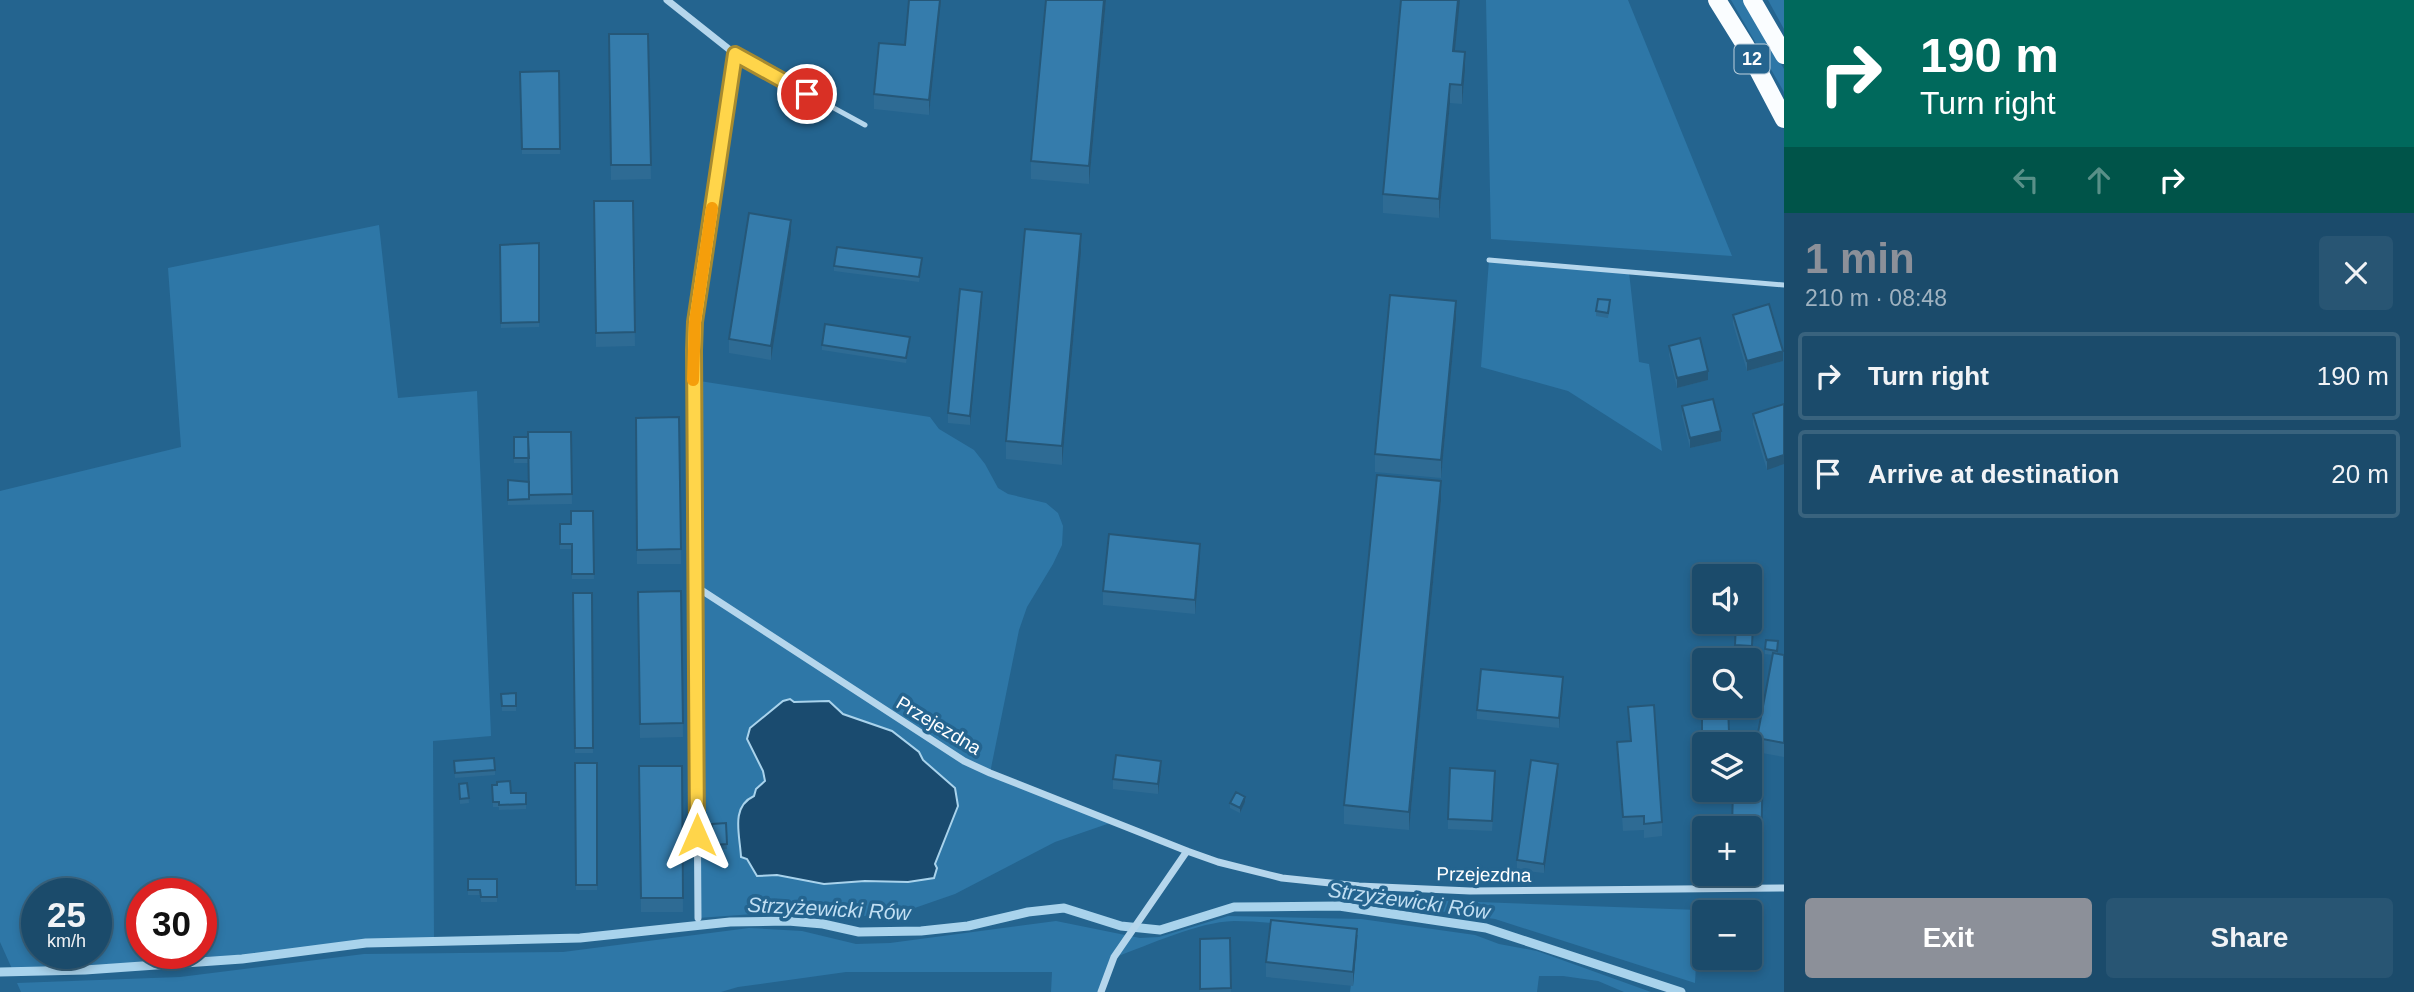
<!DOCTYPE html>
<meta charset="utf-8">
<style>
body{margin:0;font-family:Arial,sans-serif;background:#285573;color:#f1f3f6;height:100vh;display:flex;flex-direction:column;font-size:26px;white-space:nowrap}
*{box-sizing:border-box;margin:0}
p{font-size:23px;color:#a0b3c1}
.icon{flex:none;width:38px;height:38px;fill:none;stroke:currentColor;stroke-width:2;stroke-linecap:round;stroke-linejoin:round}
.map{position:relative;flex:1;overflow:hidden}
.sheet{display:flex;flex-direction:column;background:#1b4b6b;width:630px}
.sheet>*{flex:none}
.hud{background:#00695c;color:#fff;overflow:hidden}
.buttons{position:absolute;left:1692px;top:564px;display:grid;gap:14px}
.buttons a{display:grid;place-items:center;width:70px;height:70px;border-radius:7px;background:#1b4b6b;box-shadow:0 4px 10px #0003,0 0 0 2px #39637e;font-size:35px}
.speed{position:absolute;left:21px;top:878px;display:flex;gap:14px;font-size:35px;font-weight:700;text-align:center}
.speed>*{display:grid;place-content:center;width:91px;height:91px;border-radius:50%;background:#1b4b6b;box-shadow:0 4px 10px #0003,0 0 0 2px #39637e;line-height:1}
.speed small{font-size:18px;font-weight:400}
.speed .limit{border:10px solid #d22;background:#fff;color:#111}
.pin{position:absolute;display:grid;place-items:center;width:60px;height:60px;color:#fff;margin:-30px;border:4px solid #fff;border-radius:50%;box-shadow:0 2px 7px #0007}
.me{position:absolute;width:77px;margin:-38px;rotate:0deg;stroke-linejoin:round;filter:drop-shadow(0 0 5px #0008)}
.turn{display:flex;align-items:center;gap:24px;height:147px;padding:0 21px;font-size:32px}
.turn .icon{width:91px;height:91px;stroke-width:2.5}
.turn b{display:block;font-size:49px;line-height:60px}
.lanes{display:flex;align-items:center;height:66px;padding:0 21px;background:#0003;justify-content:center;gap:35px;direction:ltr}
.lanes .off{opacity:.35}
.round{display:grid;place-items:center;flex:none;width:74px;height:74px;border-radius:7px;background:#285573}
.summary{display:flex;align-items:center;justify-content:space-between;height:119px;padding:0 21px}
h1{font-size:42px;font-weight:800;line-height:52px;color:#8c9099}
.primary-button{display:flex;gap:14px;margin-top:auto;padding:14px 21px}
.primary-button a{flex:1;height:80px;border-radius:7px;background:#8c9099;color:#fff;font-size:28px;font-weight:800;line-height:80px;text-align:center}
.primary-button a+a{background:#285573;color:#f1f3f6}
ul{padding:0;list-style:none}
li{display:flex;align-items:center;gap:21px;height:88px;margin:0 14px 10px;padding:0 7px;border:4px solid #39637e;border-radius:7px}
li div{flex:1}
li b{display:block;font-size:26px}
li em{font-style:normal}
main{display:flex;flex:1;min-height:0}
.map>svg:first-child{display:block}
</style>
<main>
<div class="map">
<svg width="1784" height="992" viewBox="0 0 1784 992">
<rect width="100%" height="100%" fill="#24648f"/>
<path fill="#2e77a7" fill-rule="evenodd" d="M 1486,0 L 1628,0 L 1732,256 L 1491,239 Z
M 1731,0 L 1743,0 L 1784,69 L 1784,92 Z
M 1768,0 L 1784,0 L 1784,29 Z
M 379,225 L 398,398 L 477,391 L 491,736 L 433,741 L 434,942 L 366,943 L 242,959 L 85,970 L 13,971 L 0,942 L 0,491 L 181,447 L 168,268 ZM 37,894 L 96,894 L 96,954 L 37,954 ZM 142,894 L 201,894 L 201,954 L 142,954 Z
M 1489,260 L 1629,272 L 1639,362 L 1649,364 L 1662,451 L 1568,391 L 1481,367 Z
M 693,380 L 930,417 L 939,429 L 974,450 L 985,464 L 998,488 L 1008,494 L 1046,503 L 1058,513 L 1063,526 L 1062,545 L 1053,564 L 1027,607 L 1019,630 L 990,773 L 1113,822 L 1055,842 L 955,894 L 903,912 L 864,916 L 793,911 L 698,918 Z
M 1341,897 L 1699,910 L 1695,983 L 1495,919 Z
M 1228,916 L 1361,919 L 1475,935 L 1499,944 L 1537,951 L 1651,992 L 1624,992 L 1598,981 L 1563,976 L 1539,976 L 1537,992 L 1350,992 L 1358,935 C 1317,929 1275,921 1234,921 C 1197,922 1150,945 1115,957 L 1101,992 L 1051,992 L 1052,972 L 846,972 L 738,987 L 721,992 L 21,992 L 17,983 L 180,977 L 364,954 L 563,952 L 749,928 L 802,931 L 856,944 L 890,943 L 1056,921 L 1140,938 L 1159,937 Z"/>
<path fill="#1a4b6f" stroke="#a9d3ec" stroke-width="2" d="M 790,699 L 794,702 L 829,701 L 843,714 L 892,731 L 919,752 L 923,760 L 955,788 L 958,806 L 935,864 L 937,868 L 934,878 L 908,882 L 865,881 L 824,884 L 777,875 L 757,876 L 747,859 L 741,857 C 740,835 730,807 754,796 L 756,789 L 765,781 L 763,771 L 747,739 L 750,728 L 783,701 Z"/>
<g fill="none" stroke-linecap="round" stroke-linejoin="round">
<path stroke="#a9d3ec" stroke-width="9" d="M 0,972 L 85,970 L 242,959 L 366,943 L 580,938 L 730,922 L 788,921 L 823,924 L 859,932 L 921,931 L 968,926 L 1028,912 L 1064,908 L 1121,926 L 1160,930 L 1234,907 L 1339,906 L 1486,928 L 1681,992"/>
<path stroke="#b5d6ec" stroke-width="5" d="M 735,54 L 865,125
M 1489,260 L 1784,285"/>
<path stroke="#b5d6ec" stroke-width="7" d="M 667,0 L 735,54 L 695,322 L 694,350 L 698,918
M 695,586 L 964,761 L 990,773 L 1187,851 L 1218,862 L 1282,878 L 1359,886 L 1470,891 L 1784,888
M 1101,992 L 1114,957 L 1187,851"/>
<path stroke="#fafdff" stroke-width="18" d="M 1717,0 L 1745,45 L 1784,119
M 1752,0 L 1784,55"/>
</g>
<path fill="#2e6b94" d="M 909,0 L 941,0 L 929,115 L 874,109 L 874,94 L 905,45 Z
M 1106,0 L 1089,184 L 1031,179 L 1031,161 Z
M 609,34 L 648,34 L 651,179 L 611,180 Z
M 1455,51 L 1465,70 L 1462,104 L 1450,103 L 1439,218 L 1383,213 L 1383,194 Z
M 559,71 L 560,154 L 522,154 L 520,72 Z
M 594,201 L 633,201 L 635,346 L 596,347 Z
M 791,234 L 771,360 L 729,353 L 729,339 Z
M 539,243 L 539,327 L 501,328 L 500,245 Z
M 1081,252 L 1062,465 L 1006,459 L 1006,441 Z
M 922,263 L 919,282 L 834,271 L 834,266 Z
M 982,301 L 970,425 L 948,423 L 948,413 Z
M 1610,305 L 1608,318 L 1596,316 L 1596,311 Z
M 1733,315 L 1783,361 L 1747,371 L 1733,324 Z
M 1456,319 L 1441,478 L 1375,472 L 1375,454 Z
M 910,342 L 906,363 L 822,350 L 822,345 Z
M 1669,346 L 1708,380 L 1677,388 L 1669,355 Z
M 1784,404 L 1767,470 L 1753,424 L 1753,414 Z
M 1682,406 L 1721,441 L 1690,448 L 1682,416 Z
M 679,417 L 681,564 L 637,564 L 636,418 Z
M 571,432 L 572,504 L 508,505 L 508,480 L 529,482 L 529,463 L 514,463 L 514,437 L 528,437 Z
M 1441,500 L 1409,830 L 1344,824 L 1344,805 Z
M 593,511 L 594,579 L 572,579 L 572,549 L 560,549 L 560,524 L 571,524 Z
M 1200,558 L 1195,614 L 1103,605 L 1103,591 Z
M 681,591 L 683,737 L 640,738 L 638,592 Z
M 573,593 L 592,593 L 593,753 L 575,753 Z
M 1736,623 L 1753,623 L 1752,651 L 1735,650 Z
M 1778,646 L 1777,654 L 1784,655 L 1784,757 L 1762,753 L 1761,863 L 1750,863 L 1750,828 L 1753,747 L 1757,747 L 1757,738 L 1773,655 L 1765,654 L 1765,649 Z
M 1563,687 L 1559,728 L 1477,719 L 1477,710 Z
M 516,693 L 516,711 L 502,711 L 501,694 Z
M 1702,706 L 1728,706 L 1729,737 L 1702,737 Z
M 1628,707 L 1662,822 L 1662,836 L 1644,838 L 1644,830 L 1623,831 L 1617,742 L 1630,741 Z
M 454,761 L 495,770 L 495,775 L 455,778 Z
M 575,763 L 597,763 L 597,890 L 576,890 Z
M 639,766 L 682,766 L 683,912 L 641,912 Z
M 1161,770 L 1158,794 L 1113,789 L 1113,779 Z
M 1558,773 L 1544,873 L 1517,870 L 1517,860 Z
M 1495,781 L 1492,831 L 1448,829 L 1448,819 Z
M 467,783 L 469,803 L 460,804 L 459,784 Z
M 492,785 L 511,793 L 526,793 L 526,809 L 499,810 L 499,807 L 493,807 Z
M 1245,802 L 1240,813 L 1230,808 L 1230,803 Z
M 726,823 L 727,849 L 713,850 L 712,824 Z
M 468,879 L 497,879 L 497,902 L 481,902 L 480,895 L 468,895 Z
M 1230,938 L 1231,992 L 1200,992 L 1200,939 Z
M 1357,943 L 1353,986 L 1266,977 L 1266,962 Z"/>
<path fill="#255778" d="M 940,0 L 941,0 L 929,115 L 929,100 Z
M 1104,0 L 1106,0 L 1089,184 L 1089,166 Z
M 1458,0 L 1460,0 L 1453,69 L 1453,51 Z
M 1465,52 L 1465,70 L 1462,104 L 1462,85 Z
M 1450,84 L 1450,103 L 1439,218 L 1439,199 Z
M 791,220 L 791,234 L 771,360 L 771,346 Z
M 1081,234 L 1081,252 L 1062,465 L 1062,446 Z
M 982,292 L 982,301 L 970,425 L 970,416 Z
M 1456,301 L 1456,319 L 1441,478 L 1441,460 Z
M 1783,351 L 1783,361 L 1747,371 L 1747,361 Z
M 1708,371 L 1708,380 L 1677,388 L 1677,378 Z
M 1721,431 L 1721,441 L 1690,448 L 1690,438 Z
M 1784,455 L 1784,464 L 1767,470 L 1767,460 Z
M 1441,481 L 1441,500 L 1409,830 L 1409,812 Z
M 1200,544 L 1200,558 L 1195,614 L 1195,600 Z
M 1563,677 L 1563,687 L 1559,728 L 1559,718 Z
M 1161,761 L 1161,770 L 1158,794 L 1158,784 Z
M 1558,764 L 1558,773 L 1544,873 L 1544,864 Z
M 1245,797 L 1245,802 L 1240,813 L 1240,808 Z
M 1357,929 L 1357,943 L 1353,986 L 1353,972 Z"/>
<path fill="#357cac" stroke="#255778" stroke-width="2" d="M 909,0 L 940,0 L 929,100 L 874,94 L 879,43 L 905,45 Z
M 1046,0 L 1104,0 L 1089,166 L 1031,161 Z
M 1401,0 L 1458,0 L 1453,51 L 1465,52 L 1462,85 L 1450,84 L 1439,199 L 1383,194 Z
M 609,34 L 648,34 L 651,165 L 611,165 Z
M 559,71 L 560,149 L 522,149 L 520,72 Z
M 594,201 L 633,201 L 635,332 L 596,333 Z
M 749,213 L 791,220 L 771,346 L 729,339 Z
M 1025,229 L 1081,234 L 1062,446 L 1006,441 Z
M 539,243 L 539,322 L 501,323 L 500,245 Z
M 837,247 L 922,258 L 919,277 L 834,266 Z
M 960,289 L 982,292 L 970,416 L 948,413 Z
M 1390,295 L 1456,301 L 1441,460 L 1375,454 Z
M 1598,299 L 1610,300 L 1608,313 L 1596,311 Z
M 1769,304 L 1783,351 L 1747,361 L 1733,315 Z
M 825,324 L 910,337 L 906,358 L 822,345 Z
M 1700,338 L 1708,371 L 1677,378 L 1669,346 Z
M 1713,399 L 1721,431 L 1690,438 L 1682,406 Z
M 1784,404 L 1784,455 L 1767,460 L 1753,414 Z
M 679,417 L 681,549 L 637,550 L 636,418 Z
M 528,432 L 571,432 L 572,494 L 529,495 Z
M 514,437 L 528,437 L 529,458 L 514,458 Z
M 1377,475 L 1441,481 L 1409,812 L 1344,805 Z
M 508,480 L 529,482 L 529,499 L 508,500 Z
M 571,511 L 593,511 L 594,574 L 572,574 L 572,544 L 560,544 L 560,524 L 571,524 Z
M 1109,534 L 1200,544 L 1195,600 L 1103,591 Z
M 681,591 L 683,723 L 640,724 L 638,592 Z
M 573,593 L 592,593 L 593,748 L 575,748 Z
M 1736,623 L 1753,623 L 1752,646 L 1735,645 Z
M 1766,640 L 1778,641 L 1777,651 L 1765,649 Z
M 1773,653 L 1784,655 L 1784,743 L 1757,738 Z
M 1481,669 L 1563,677 L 1559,718 L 1477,710 Z
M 516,693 L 516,706 L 502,706 L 501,694 Z
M 1654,705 L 1662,822 L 1644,824 L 1644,816 L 1623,817 L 1617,742 L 1631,741 L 1628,707 Z
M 1702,706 L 1728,706 L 1729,732 L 1702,732 Z
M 1734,739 L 1753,739 L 1753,747 L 1762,748 L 1761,761 L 1750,761 L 1750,744 L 1734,744 Z
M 1116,755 L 1161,761 L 1158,784 L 1113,779 Z
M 494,758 L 495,770 L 455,773 L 454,761 Z
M 1531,760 L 1558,764 L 1544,864 L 1517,860 Z
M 1750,761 L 1763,761 L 1761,853 L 1750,853 L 1750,828 L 1732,828 L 1733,789 L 1750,789 Z
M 575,763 L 597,763 L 597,885 L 576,885 Z
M 639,766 L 682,766 L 683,898 L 641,898 Z
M 1450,768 L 1495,771 L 1492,821 L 1448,819 Z
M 510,781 L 511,793 L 526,793 L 526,804 L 499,805 L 499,802 L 493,802 L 492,785 L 497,785 L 497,782 Z
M 467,783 L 469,798 L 460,799 L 459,784 Z
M 1236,792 L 1245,797 L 1240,808 L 1230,803 Z
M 726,823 L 727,844 L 713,845 L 712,824 Z
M 468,879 L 497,879 L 497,897 L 481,897 L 480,890 L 468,890 Z
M 1271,920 L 1357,929 L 1353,972 L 1266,962 Z
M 1230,938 L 1231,988 L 1200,989 L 1200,939 Z"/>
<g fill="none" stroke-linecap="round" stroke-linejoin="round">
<g stroke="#a68a30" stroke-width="18">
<path id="route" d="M 697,835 L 694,350 L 695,322 L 735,54 L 807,94"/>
</g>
<use href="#route" stroke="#ffd54a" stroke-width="12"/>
<path stroke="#f59e0b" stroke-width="12" d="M 693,380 L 695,322 L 712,208"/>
</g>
<g text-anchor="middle" stroke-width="7" stroke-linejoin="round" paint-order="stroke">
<rect fill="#24648f" stroke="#bdd0dd" stroke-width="2" x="1734.5" y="44.5" width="35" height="29" rx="5"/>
<g font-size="18" font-weight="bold" fill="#fff">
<text x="1752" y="65">12</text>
</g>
<g font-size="19" fill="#fff" stroke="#24648f">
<text transform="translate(939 725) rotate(31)" y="7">Przejezdna</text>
<text transform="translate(1484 874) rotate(1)" y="7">Przejezdna</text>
</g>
<g font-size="21" font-style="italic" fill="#c1dff3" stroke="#24648f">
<text transform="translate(1409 901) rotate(8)" y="7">Strzyżewicki Rów</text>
<text transform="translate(829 909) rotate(3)" y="7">Strzyżewicki Rów</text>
</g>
</g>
</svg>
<div class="buttons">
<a><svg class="icon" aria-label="sound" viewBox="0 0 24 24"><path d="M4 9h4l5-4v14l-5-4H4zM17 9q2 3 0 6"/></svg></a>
<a><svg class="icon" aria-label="search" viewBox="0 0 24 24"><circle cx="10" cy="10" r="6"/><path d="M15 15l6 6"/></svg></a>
<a><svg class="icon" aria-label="layers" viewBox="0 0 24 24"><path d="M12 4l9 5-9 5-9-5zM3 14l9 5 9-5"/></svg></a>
<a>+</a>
<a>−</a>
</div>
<div class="speed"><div>25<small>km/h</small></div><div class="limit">30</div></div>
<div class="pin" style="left:807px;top:94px;background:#d93025"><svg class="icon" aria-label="arrive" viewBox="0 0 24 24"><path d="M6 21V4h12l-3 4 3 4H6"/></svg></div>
<svg class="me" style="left:697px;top:835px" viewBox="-20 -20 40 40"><path d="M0-17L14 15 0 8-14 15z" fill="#ffd54a" stroke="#fff" stroke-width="4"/></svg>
</div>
<section class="sheet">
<div class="hud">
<div class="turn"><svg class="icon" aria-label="right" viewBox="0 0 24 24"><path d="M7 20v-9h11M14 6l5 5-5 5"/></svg><div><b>190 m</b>Turn right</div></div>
<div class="lanes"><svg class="icon off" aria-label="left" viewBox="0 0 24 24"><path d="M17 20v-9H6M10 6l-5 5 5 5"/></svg><svg class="icon off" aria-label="ahead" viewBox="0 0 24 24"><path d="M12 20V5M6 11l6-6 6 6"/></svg><svg class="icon" aria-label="right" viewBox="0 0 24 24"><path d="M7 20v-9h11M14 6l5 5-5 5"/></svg></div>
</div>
<div class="summary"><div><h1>1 min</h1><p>210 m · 08:48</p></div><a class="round"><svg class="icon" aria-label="close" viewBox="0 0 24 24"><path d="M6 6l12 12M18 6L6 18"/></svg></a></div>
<ul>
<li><svg class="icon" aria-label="right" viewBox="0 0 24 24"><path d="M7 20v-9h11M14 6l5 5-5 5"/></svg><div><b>Turn right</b></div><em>190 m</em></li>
<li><svg class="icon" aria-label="arrive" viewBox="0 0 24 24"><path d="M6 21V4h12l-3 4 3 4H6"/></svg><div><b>Arrive at destination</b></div><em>20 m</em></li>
</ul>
<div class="primary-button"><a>Exit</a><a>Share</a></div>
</section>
</main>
